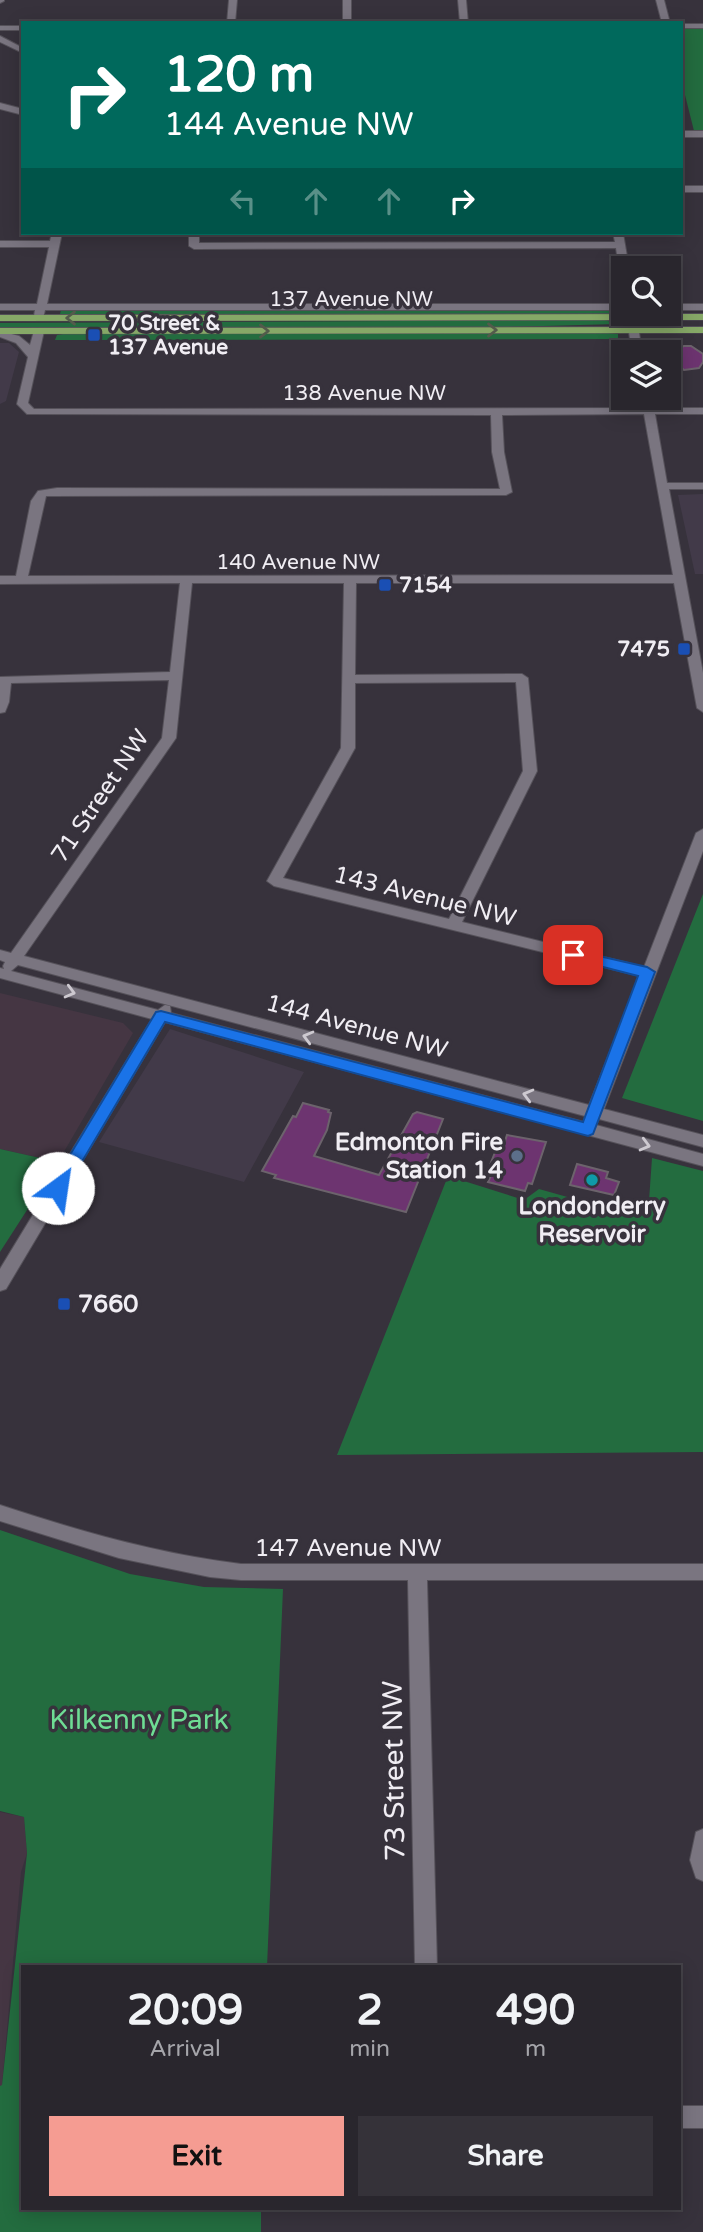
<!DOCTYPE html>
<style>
body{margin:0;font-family:"Varela Round",sans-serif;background:#353239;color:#f1f3f6;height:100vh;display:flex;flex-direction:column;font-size:26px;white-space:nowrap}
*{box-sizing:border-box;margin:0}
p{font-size:23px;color:#a5a5aa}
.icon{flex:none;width:38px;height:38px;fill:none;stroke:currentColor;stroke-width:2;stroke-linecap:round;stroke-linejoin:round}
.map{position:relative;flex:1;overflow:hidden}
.details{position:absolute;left:21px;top:1965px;width:660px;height:245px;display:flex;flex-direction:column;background:#29262d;border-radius:0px;box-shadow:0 4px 18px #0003,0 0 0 2px #454349}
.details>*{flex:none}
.hud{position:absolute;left:21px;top:21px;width:662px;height:214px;border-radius:0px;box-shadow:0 4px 18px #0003,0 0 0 2px #454349;background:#00695c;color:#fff;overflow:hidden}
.fabs{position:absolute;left:611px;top:256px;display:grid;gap:14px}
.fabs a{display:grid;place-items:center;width:70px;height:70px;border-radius:0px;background:#29262d;box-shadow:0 4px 18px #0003,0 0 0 2px #454349;font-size:35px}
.pin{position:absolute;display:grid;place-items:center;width:60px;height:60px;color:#fff;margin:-30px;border-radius:14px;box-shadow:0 4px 10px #0006}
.me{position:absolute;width:77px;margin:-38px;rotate:31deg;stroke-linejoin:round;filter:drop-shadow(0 0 5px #0008)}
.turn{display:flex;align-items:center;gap:24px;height:147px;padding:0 28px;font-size:32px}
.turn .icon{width:91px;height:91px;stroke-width:2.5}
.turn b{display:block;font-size:49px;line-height:60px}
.lanes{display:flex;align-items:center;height:66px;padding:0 28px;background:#0003;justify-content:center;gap:35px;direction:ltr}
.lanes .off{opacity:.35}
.eta{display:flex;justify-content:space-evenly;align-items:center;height:119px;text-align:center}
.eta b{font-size:42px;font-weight:700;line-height:49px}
.button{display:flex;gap:14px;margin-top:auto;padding:14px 28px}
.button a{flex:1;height:80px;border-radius:0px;background:#f59c92;color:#111;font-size:28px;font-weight:700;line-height:80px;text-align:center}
.button a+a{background:#353239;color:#f1f3f6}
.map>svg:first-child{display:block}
</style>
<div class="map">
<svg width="703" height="2232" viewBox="0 0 703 2232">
<rect width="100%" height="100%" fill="#37323c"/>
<path fill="#423a49" d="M 0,343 L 9,343 L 19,352 L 6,401 L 0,404 Z
M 703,494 L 703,574 L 695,574 L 678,495 Z
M 170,1029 L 304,1072 L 244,1182 L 99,1142 Z"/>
<path fill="#453643" d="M 0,993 L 123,1023 L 133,1033 L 58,1162 L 0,1149 Z
M 0,1812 L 24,1817 L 27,1853 L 21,1872 L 2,2086 L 0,2086 Z"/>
<path fill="#236c3f" d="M 681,28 L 703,28 L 703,131 L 694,131 L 681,79 Z
M 612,309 L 613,314 L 60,314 L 61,310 L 65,310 Z
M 605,320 L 617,324 L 506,327 L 0,328 L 0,323 Z
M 609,333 L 618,334 L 618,339 L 55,340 L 57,335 L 63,334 Z
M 703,894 L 703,1121 L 622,1098 Z
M 0,1149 L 58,1162 L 0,1252 Z
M 652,1158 L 703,1171 L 703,1452 L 337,1455 L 448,1176 L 524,1200 L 539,1189 L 610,1209 L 648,1215 Z
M 0,1530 L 130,1574 L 204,1587 L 283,1589 L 267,1967 L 23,1967 L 23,2208 L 261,2209 L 261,2232 L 0,2232 L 0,2086 L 2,2085 L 27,1853 L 24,1817 L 0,1811 Z"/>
<path fill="#6d3470" stroke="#6c636c" stroke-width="2" d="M 684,346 L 691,346 L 703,354 L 703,362 L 699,368 L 684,370 L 668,356 L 675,349 Z
M 303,1103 L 329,1110 L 328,1112 L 331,1113 L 327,1130 L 314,1156 L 379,1175 L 413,1114 L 417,1112 L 443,1119 L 406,1212 L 274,1178 L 276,1175 L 262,1171 L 293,1116 L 296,1117 Z
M 507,1135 L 546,1142 L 532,1184 L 528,1183 L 525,1191 L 488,1182 L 493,1171 L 488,1170 L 500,1140 L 505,1141 Z
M 577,1164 L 608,1172 L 606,1178 L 619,1182 L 614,1195 L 570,1185 Z"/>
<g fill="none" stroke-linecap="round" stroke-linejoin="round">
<g stroke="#555159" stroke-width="2">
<path id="minor" d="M 0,0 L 4,0 L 4,1 L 0,3 Z
M 229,0 L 237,0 L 235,23 L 227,23 Z
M 343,0 L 351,0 L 351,23 L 343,23 Z
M 458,0 L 466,0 L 468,23 L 460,23 Z
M 656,0 L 664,0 L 670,23 L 662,23 Z
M 681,24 L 703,24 L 703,28 L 681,28 Z
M 0,26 L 23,26 L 23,30 L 0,30 Z
M 0,36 L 23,48 L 23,53 L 0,42 Z
M 0,103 L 23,109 L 23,115 L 0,109 Z
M 681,131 L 703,131 L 703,137 L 681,137 Z
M 681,186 L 703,186 L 703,192 L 681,192 Z
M 52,233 L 62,233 L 47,304 L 623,304 L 623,310 L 45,310 L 43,318 L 39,319 L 34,316 L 35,310 L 0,310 L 0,304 L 37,304 L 49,247 L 0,247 L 0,241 L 50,241 Z
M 189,233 L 199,233 L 199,243 L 615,242 L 613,233 L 623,233 L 629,268 L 623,268 L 623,271 L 619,268 L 616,248 L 194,249 L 189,246 Z
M 668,304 L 703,304 L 703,310 L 668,310 Z
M 626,313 L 636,313 L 642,352 L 632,352 Z
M 39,328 L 44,331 L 28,403 L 34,409 L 643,408 L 641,397 L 651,397 L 653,408 L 703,408 L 703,414 L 655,414 L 667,483 L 703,483 L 703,489 L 669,489 L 703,673 L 703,712 L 697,708 L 674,583 L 356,583 L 355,675 L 522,674 L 528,678 L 537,771 L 462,922 L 644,967 L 696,833 L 703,829 L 703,851 L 604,1109 L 703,1135 L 703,1147 L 599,1119 L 596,1125 L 703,1154 L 703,1166 L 165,1022 L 6,1289 L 0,1291 L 0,1269 L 152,1019 L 0,978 L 0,968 L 4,969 L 3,966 L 5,962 L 0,960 L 0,950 L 11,953 L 162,738 L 169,680 L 11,683 L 9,702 L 5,712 L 0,713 L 0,677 L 170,672 L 180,583 L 0,584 L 0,576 L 16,576 L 31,501 L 38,491 L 57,488 L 500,489 L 492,452 L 491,415 L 27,414 L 17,404 L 28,357 L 16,343 L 0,337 L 0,331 L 19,336 L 30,345 L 34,331 ZM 644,414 L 673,575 L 28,576 L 46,496 L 506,495 L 512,492 L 504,452 L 502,415 ZM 192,583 L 344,583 L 341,748 L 267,881 L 274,886 L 640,976 L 589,1105 L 24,956 L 176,738 ZM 516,682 L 523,771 L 449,919 L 283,878 L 355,748 L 355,683 ZM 18,965 L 585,1116 L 584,1122 L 171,1013 L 170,1006 L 165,1005 L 158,1010 L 11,971 Z
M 0,1505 C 79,1531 158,1554 241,1564 L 703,1564 L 703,1580 L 427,1580 L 437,1967 L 415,1967 L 408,1580 L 241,1580 L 210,1577 L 119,1558 L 0,1521 Z
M 703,1829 L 703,1881 L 696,1878 L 690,1860 L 696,1832 Z
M 679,2106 L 703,2106 L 703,2128 L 679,2128 Z"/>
</g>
<g stroke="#555159" stroke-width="1">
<path id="major" d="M 703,314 L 703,320 L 0,321 L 0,315 Z
M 703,327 L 703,333 L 0,334 L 0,328 Z"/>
</g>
<use href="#minor" fill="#7a7580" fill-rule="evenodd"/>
<use href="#major" fill="#86a867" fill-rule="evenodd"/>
</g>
<defs><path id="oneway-chevron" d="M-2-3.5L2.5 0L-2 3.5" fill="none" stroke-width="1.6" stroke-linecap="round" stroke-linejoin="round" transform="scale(1.75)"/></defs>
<g stroke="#535b4b">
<use href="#oneway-chevron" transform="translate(71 318) rotate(180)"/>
<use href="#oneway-chevron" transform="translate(492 330)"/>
<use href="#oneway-chevron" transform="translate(264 331)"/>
</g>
<g stroke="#cdc9d0">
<use href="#oneway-chevron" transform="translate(70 992) rotate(15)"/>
<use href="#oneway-chevron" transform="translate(308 1037) rotate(-165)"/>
<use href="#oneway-chevron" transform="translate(528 1095) rotate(-165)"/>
<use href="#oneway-chevron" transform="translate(645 1145) rotate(15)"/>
</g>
<path fill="#1a73e8" stroke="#114b97" stroke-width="2" d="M 573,950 L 647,967 L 655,972 L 593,1134 L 588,1136 L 165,1022 L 64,1192 L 58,1194 L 50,1188 L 156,1012 L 161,1011 L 583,1122 L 638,976 L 568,958 L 566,955 Z"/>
<g fill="#1a4fb4" stroke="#37323c" stroke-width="2.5">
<rect x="87" y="328" width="14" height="14" rx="3.5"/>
<rect x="378" y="578" width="14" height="14" rx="3.5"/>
<rect x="677" y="642" width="14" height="14" rx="3.5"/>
<rect x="57" y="1297" width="14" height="14" rx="3.5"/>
</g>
<circle fill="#5c6f8a" stroke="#37323c" stroke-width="2.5" cx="517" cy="1156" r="7"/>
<circle fill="#0f9aa8" stroke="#37323c" stroke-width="2.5" cx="592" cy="1180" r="7"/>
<g text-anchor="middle" stroke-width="7" stroke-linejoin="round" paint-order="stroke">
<g font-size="21" fill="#f0edf3" stroke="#37323c">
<text x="351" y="306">137 Avenue NW</text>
<text x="364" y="400">138 Avenue NW</text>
<text x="298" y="569">140 Avenue NW</text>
</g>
<g font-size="21" font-weight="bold" fill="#f0edf3" stroke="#37323c" text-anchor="start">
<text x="108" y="330">70 Street &amp;<tspan x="108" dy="24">137 Avenue</tspan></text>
<text x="399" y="592">7154</text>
<text x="670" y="656" text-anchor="end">7475</text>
</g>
<g font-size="24" fill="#f0edf3" stroke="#37323c">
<text transform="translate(100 796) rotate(-56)" y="8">71 Street NW</text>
<text transform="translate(425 896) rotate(14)" y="8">143 Avenue NW</text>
<text transform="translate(357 1026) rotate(15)" y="8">144 Avenue NW</text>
<text x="348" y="1556">147 Avenue NW</text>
</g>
<g font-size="24" font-weight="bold" fill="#f0edf3" stroke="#37323c" text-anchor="end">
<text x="503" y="1150">Edmonton Fire<tspan x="503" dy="28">Station 14</tspan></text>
<text x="592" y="1214" text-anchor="middle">Londonderry<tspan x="592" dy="28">Reservoir</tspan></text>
<text x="78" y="1312" text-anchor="start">7660</text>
</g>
<g font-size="28" fill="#6edd94" stroke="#37323c">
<text x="139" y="1729">Kilkenny Park</text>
</g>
<g font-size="28" fill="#f0edf3" stroke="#37323c">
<text transform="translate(393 1771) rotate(-91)" y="10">73 Street NW</text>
</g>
</g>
</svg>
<div class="fabs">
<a><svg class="icon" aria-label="search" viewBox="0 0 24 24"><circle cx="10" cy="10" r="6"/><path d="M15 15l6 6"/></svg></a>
<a><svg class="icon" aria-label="layers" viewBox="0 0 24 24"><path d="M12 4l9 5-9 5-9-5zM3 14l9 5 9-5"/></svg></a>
</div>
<div class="pin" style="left:573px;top:955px;background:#d93025"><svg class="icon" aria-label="arrive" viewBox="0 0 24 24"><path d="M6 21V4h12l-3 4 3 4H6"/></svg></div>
<svg class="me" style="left:58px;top:1188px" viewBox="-20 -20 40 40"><circle r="19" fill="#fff"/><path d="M0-13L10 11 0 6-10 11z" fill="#1a73e8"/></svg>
<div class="hud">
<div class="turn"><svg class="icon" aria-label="right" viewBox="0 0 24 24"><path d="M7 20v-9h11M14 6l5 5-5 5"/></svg><div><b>120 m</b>144 Avenue NW</div></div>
<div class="lanes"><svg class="icon off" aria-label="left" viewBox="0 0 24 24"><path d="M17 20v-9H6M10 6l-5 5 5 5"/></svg><svg class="icon off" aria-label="ahead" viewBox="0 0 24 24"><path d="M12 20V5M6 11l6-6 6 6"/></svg><svg class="icon off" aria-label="ahead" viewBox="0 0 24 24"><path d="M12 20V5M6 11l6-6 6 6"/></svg><svg class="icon" aria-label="right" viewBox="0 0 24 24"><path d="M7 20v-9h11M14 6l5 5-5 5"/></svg></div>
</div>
<section class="details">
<div class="eta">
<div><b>20:09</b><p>Arrival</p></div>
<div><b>2</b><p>min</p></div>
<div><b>490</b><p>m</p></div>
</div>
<div class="button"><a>Exit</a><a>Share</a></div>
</section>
</div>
